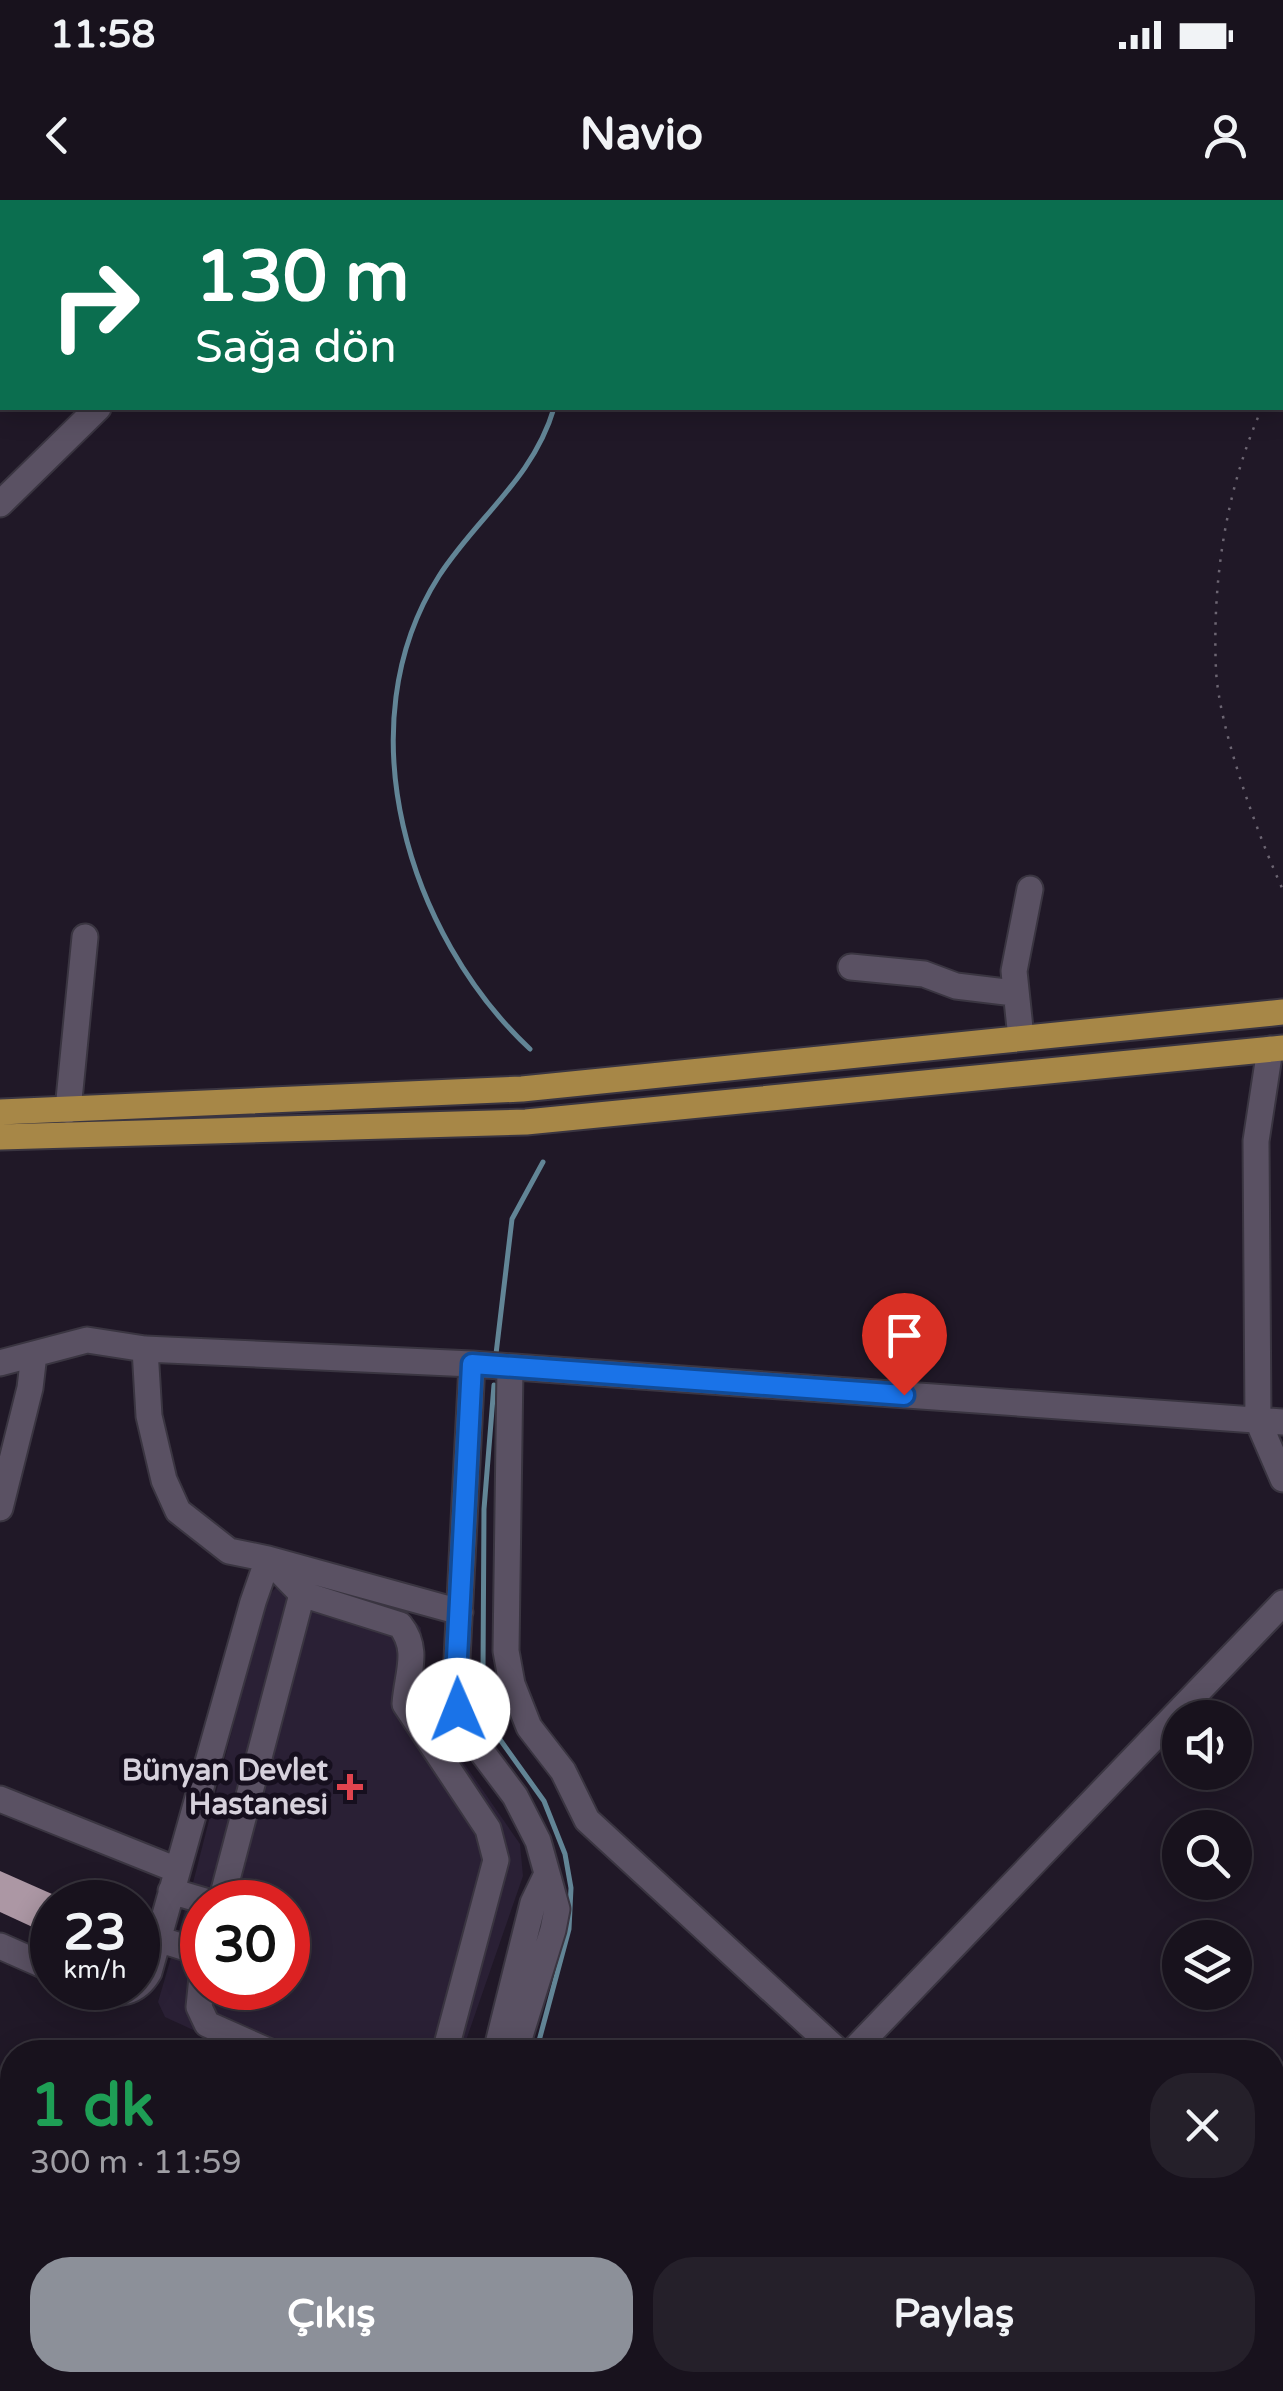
<!DOCTYPE html>
<html lang="tr">
<meta charset="utf-8">
<style>
body{margin:0;font-family:"Varela Round",sans-serif;background:#25202a;color:#f1f3f6;height:100vh;display:flex;flex-direction:column;font-size:38px;white-space:nowrap}
*{box-sizing:border-box;margin:0}
p{font-size:32px;color:#9f9ea4}
.icon{flex:none;width:55px;height:55px;fill:none;stroke:currentColor;stroke-width:2;stroke-linecap:round;stroke-linejoin:round}
.map{position:relative;flex:1;overflow:hidden}
.side{position:absolute;left:0px;top:1840px;width:1285px;height:352px;display:flex;flex-direction:column;background:#18121d;border-radius:40px 40px 0 0;box-shadow:0 5px 25px #0003,0 0 0 2px #36323b}
.side>*{flex:none}
.hud{position:absolute;left:0px;top:0px;width:1285px;height:210px;box-shadow:0 5px 25px #0003,0 0 0 2px #36323b;background:#0b6e4f;color:#fff;overflow:hidden}
.controls{position:absolute;left:1162px;top:1500px;display:grid;gap:20px}
.controls a{display:grid;place-items:center;width:90px;height:90px;border-radius:50%;background:#18121d;box-shadow:0 5px 25px #0003,0 0 0 2px #36323b;font-size:50px}
.speed{position:absolute;left:30px;top:1680px;display:flex;gap:20px;font-size:50px;font-weight:700;text-align:center}
.speed>*{display:grid;place-content:center;width:130px;height:130px;border-radius:50%;background:#18121d;box-shadow:0 5px 25px #0003,0 0 0 2px #36323b;line-height:1}
.speed small{font-size:25px;font-weight:400}
.speed .limit{border:15px solid #d22;background:#fff;color:#111}
.pin{position:absolute;display:grid;place-items:center;width:85px;height:85px;color:#fff;margin:-102px -42px;border-radius:50% 50% 50% 0;rotate:-45deg;box-shadow:0 0 10px #0007}
.pin .icon{rotate:45deg}
.me{position:absolute;width:110px;margin:-55px;rotate:359deg;stroke-linejoin:round;filter:drop-shadow(0 0 8px #0008)}
.turn{display:flex;align-items:center;gap:35px;height:210px;padding:0 30px;font-size:45px}
.turn .icon{width:130px;height:130px;stroke-width:2.5}
.turn b{display:block;font-size:70px;line-height:85px}
.round{display:grid;place-items:center;flex:none;width:105px;height:105px;border-radius:40px;background:#25202a}
.summary{display:flex;align-items:center;justify-content:space-between;height:170px;padding:0 30px}
h1{font-size:60px;font-weight:800;line-height:75px;color:#1e9e55}
.button{display:flex;gap:20px;margin-top:auto;padding:20px 30px}
.button a{flex:1;height:115px;border-radius:40px;background:#8c9099;color:#fff;font-size:40px;font-weight:800;line-height:115px;text-align:center}
.button a+a{background:#25202a;color:#f1f3f6}
.status{display:flex;justify-content:space-between;align-items:center;height:70px;padding:0 50px;background:#18121d;direction:ltr}
.status svg{height:28px;fill:currentColor}
header{display:flex;justify-content:space-between;align-items:center;height:130px;padding:0 30px;background:#18121d;font-size:45px;font-weight:800}
.map>svg:first-child{display:block}
</style>
<div class="status"><b>11:58</b><svg viewBox="0 0 49 12"><path d="M0 12V9h3v3zM5 12V6h3v6zM10 12V3h3v9zM15 12V0h3v12zM26 1h20v11H26zM47 4h2v5h-2z"/></svg></div>
<header><svg class="icon" aria-label="back" viewBox="0 0 24 24"><path d="M15 5l-7 7 7 7"/></svg>Navio<svg class="icon" aria-label="person" viewBox="0 0 24 24"><circle cx="12" cy="8" r="4"/><path d="M4 21q1-7 8-7t8 7"/></svg></header>
<div class="map">
<svg width="1283" height="2191" viewBox="0 0 1283 2191">
<rect width="100%" height="100%" fill="#201827"/>
<path fill="#2a2035" fill-rule="evenodd" d="M 287,1376 L 401,1405 L 421,1428 L 425,1485 L 443,1525 L 461,1559 L 520,1644 L 523,1676 L 462,1852 L 241,1852 L 165,1817 L 158,1802 L 194,1679 L 266,1398 ZM 202,1702 L 288,1702 L 288,1788 L 202,1788 Z"/>
<g fill="none" stroke-linecap="round" stroke-linejoin="round">
<path stroke="#628596" stroke-width="5" d="M 609,2 L 610,0
M 530,849 C 408,735 344,525 439,376 C 477,317 533,279 554,208
M 496,1154 L 512,1019 L 543,962
M 494,1185 L 484,1309 L 483,1471 L 486,1520 L 544,1601 L 565,1654 L 571,1688 L 569,1729 L 536,1852
M 1272,2025 L 1283,2018
M 999,2180 L 1070,2187 L 1096,2180
M 399,2191 L 402,2180
M 935,2191 L 947,2180"/>
</g>
<path fill="#ac97a4" d="M 0,1671 L 52,1694 L 52,1736 L 0,1712 Z"/>
<g fill="none" stroke-linecap="round" stroke-linejoin="round">
<g stroke="#3a3541" stroke-width="29">
<path id="minor" d="M 229,2 L 230,0
M 0,304 L 98,208
M 851,767 L 924,774 L 956,786 L 1014,793
M 1021,838 L 1014,771 L 1030,689
M 1270,849 L 1256,941 L 1258,1221 L 1283,1279
M 68,910 L 85,737
M 0,1163 L 87,1140 L 145,1149 L 472,1164 L 1283,1222
M 472,1164 L 456,1478 L 458,1510 L 470,1536 L 515,1596 L 538,1641 L 557,1709 L 553,1730 L 515,1852
M 510,1167 L 506,1451 L 512,1484 L 529,1527 L 563,1571 L 587,1620 L 839,1852
M 0,1308 L 30,1188 L 34,1154
M 268,1359 L 302,1394 L 400,1425 C 420,1450 407,1474 405,1504 L 488,1629 L 496,1660 L 445,1852
M 268,1359 L 460,1412
M 0,1599 L 177,1670
M 171,1691 L 208,1702
M 221,1702 L 302,1394
M 158,1739 L 202,1753
M 0,1746 L 52,1769
M 202,1777 L 199,1807 L 207,1824 L 270,1852
M 95,1788 C 118,1797 137,1793 149,1772 L 253,1402 L 268,1359 L 229,1351 L 178,1311 L 164,1280 L 149,1216 L 145,1149
M 496,1852 L 533,1703 L 546,1676
M 852,1852 L 1283,1403
M 374,2191 L 375,2180
M 528,2191 L 538,2180"/>
</g>
<g stroke="#3a3541" stroke-width="29">
<path id="major" d="M 0,912 L 522,889 L 1283,812
M 0,937 L 526,922 L 1283,848"/>
</g>
<path stroke="#6d6673" stroke-width="2.5" stroke-dasharray="2.5 8" stroke-linecap="butt" d="M 0,27 L 2,27
M 1282,172 L 1283,171
M 1262,208 C 1226,289 1212,381 1216,470 C 1219,529 1258,636 1283,690"/>
<use href="#minor" stroke="#5a5163" stroke-width="25"/>
<use href="#major" stroke="#a78747" stroke-width="25"/>
</g>
<g fill="none" stroke-linecap="round" stroke-linejoin="round">
<g stroke="#114b97" stroke-width="25">
<path id="route" d="M 458,1510 L 456,1478 L 472,1164 L 904,1195"/>
</g>
<use href="#route" stroke="#1a73e8" stroke-width="18"/>
</g>
<path fill="#e0444e" stroke="#160f1e" stroke-width="4" d="M345 1572h10v10h10v10h-10v10h-10v-10h-10v-10h10z"/>
<g text-anchor="middle" stroke-width="10" stroke-linejoin="round" paint-order="stroke">
<g font-size="30" font-weight="bold" fill="#d6d1dc" stroke="#160f1e" text-anchor="end">
<text x="328" y="1580">Bünyan Devlet<tspan x="328" dy="34">Hastanesi</tspan></text>
</g>
</g>
</svg>
<div class="controls">
<a><svg class="icon" aria-label="sound" viewBox="0 0 24 24"><path d="M4 9h4l5-4v14l-5-4H4zM17 9q2 3 0 6"/></svg></a>
<a><svg class="icon" aria-label="search" viewBox="0 0 24 24"><circle cx="10" cy="10" r="6"/><path d="M15 15l6 6"/></svg></a>
<a><svg class="icon" aria-label="layers" viewBox="0 0 24 24"><path d="M12 4l9 5-9 5-9-5zM3 14l9 5 9-5"/></svg></a>
</div>
<div class="speed"><div>23<small>km/h</small></div><div class="limit">30</div></div>
<div class="pin" style="left:904px;top:1195px;background:#d93025"><svg class="icon" aria-label="arrive" viewBox="0 0 24 24"><path d="M6 21V4h12l-3 4 3 4H6"/></svg></div>
<svg class="me" style="left:458px;top:1510px" viewBox="-20 -20 40 40"><circle r="19" fill="#fff"/><path d="M0-13L10 11 0 6-10 11z" fill="#1a73e8"/></svg>
<div class="hud">
<div class="turn"><svg class="icon" aria-label="right" viewBox="0 0 24 24"><path d="M7 20v-9h11M14 6l5 5-5 5"/></svg><div><b>130 m</b>Sağa dön</div></div>
</div>
<section class="side">
<div class="summary"><div><h1>1 dk</h1><p>300 m · 11:59</p></div><a class="round"><svg class="icon" aria-label="close" viewBox="0 0 24 24"><path d="M6 6l12 12M18 6L6 18"/></svg></a></div>
<div class="button"><a>Çıkış</a><a>Paylaş</a></div>
</section>
</div>
